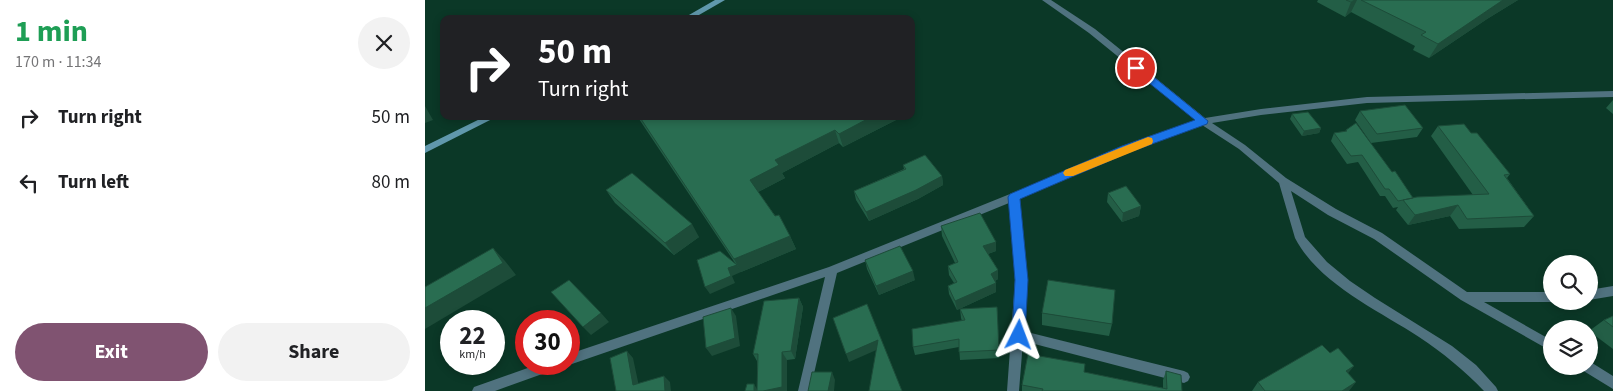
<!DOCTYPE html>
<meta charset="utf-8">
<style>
body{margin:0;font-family:"Source Sans 3",sans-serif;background:#f2f2f2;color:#202124;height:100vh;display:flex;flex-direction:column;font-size:19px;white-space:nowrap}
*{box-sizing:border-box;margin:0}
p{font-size:16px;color:#757577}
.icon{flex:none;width:28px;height:28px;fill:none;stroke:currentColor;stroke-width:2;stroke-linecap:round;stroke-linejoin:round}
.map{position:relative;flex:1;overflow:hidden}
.details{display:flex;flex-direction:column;background:#fff;width:425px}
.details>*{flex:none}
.banner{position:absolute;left:15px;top:15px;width:475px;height:105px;border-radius:10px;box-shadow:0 2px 8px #0003;background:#202124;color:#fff;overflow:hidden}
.controls{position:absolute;left:1118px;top:255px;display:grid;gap:10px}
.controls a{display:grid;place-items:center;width:55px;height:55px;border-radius:50%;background:#fff;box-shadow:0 2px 8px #0003;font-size:25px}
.speed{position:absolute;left:15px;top:310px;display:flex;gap:10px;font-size:25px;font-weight:700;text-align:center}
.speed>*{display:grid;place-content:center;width:65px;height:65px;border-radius:50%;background:#fff;box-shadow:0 2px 8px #0003;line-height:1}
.speed small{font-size:12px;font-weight:400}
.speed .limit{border:8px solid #d22;background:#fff;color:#111}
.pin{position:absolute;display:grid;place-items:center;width:42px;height:42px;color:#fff;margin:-21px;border:2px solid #fff;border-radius:50%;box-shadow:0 1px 5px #0007}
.me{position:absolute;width:55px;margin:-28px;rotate:3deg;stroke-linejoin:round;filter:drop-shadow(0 0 4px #0008)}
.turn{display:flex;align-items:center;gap:18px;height:105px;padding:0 15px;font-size:22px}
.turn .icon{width:65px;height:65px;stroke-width:2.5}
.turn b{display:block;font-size:35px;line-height:42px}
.round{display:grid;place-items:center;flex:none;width:52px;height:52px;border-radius:26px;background:#f2f2f2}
.summary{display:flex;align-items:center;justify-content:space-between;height:85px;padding:0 15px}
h1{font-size:30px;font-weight:700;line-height:38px;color:#1e9e55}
.cta{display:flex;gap:10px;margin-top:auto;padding:10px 15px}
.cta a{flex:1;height:58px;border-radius:30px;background:#805371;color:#fff;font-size:20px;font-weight:700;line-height:58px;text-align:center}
.cta a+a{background:#f2f2f2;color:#202124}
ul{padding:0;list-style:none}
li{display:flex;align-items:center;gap:15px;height:65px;padding:0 15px}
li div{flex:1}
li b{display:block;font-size:19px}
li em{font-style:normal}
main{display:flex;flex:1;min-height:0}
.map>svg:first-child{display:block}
</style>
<main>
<section class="details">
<div class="summary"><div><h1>1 min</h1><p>170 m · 11:34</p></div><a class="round"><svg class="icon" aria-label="close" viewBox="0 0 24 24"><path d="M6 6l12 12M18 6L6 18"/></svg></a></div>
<ul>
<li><svg class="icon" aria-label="right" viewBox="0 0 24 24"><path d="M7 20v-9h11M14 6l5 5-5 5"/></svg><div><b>Turn right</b></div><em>50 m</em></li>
<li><svg class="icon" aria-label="left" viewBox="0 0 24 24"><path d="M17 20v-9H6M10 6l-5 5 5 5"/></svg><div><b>Turn left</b></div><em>80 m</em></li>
</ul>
<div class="cta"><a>Exit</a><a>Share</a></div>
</section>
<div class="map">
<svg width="1188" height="391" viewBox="0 0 1188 391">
<rect width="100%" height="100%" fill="#0b3827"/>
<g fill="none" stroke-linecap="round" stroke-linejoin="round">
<path fill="#50727f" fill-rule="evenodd" d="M 617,0 L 626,0 L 670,29 L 780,118 L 836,109 L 942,97 L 1188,91 L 1188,97 L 942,103 L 836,115 L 787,123 L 820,145 L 861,178 L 911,209 L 957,233 L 1042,292 L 1126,292 L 1126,301 L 1128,301 L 1126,302 L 1059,302 L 1126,340 L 1126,351 L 1036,300 L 949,239 L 903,215 L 866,191 L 880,237 L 902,262 L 925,281 L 950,298 L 1027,346 L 1051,365 L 1071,387 L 1073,391 L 1059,391 C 1039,370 1018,353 994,337 C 953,310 894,284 870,238 L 854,183 L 814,149 L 777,125 L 704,151 L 594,199 L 602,280 L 598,331 L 759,371 L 763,373 L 765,377 L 763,381 L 759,383 L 598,341 L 594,391 L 582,391 L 590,280 L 584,203 L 412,273 L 385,391 L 373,391 L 400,277 L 144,365 L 142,364 L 144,364 L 144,354 L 404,267 L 585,194 L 698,147 L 771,120 L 664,33 Z
M 1188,286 L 1188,296 L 1164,300 L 1164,290 Z
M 1164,361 L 1188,376 L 1188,389 L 1157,370 L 1155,366 L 1164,366 Z
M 114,364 L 136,364 L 134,368 L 70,391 L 47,391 L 49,387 Z"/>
<path fill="#6098ac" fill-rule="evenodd" d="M 290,0 L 300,0 L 267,19 L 257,19 Z
M 61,116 L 73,116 L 0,153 L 0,146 Z"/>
</g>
<path fill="#235e46" d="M 893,0 L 1093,0 L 1062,19 L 1004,58 L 988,50 L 990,46 L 926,12 L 920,17 L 892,2 Z
M 1188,100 L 1188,114 L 1181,108 Z
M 935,111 L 998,128 L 992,137 L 946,143 L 930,120 Z
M 867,114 L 896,128 L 894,133 L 877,136 L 865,119 Z
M 212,116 L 470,116 L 471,120 L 418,147 L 414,143 L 357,173 L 360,178 L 333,192 L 365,236 L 371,249 L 316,272 Z
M 1013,126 L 1046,133 L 1085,174 L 1082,178 L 1109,216 L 1099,227 L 1034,229 L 1025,216 L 983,225 L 971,210 L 973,207 L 968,208 L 960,196 L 955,196 L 933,162 L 922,164 L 906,141 L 909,133 L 920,132 L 921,130 L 967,172 L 988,198 L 1048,195 L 1006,136 Z
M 478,165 L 517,176 L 518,185 L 493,199 L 444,221 L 431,200 L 429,191 L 479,169 Z
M 181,190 L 274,237 L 249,255 L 190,203 Z
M 683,193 L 716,206 L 714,216 L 697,222 L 682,202 Z
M 516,226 L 571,242 L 571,251 L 563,254 L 573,270 L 573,279 L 570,281 L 571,283 L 571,292 L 532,310 L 524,294 L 523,286 L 529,283 L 524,275 L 523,266 L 530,263 L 517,236 Z
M 440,260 L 490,280 L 454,295 L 442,269 Z
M 374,298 L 378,307 L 370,359 L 362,360 L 332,389 L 332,361 L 328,354 Z
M 572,307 L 574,358 L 535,360 L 534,347 L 490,355 L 488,347 L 537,321 L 536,318 L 535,309 Z
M 617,313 L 687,324 L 684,336 L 617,325 Z
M 1188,316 L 1188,349 L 1164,331 L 1179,320 Z
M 741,371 L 757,391 L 597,391 L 597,385 L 659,372 L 738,388 L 738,380 Z
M 923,374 L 924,391 L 827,391 L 833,382 Z"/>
<path fill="#1d4c39" d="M 930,0 L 932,0 L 926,12 L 920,17 L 926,2 Z
M 1078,0 L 1093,0 L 1062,19 L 1004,58 L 1013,44 Z
M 0,106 L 8,120 L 0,123 Z
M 448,116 L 470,116 L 471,120 L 418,147 L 414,134 Z
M 896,128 L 894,133 L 877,136 L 879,131 Z
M 410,130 L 414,143 L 357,173 L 360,178 L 331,193 L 325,180 L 350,160 Z
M 517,176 L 518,185 L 493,199 L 444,221 L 441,212 Z
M 1033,205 L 1025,216 L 983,225 L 990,215 Z
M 716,206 L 714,216 L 697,222 L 698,213 Z
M 267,224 L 274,237 L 249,255 L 240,243 Z
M 365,236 L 371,249 L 316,272 L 309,259 Z
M 571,242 L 571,251 L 559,255 L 558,246 Z
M 68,248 L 80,261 L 91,275 L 0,329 L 0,308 Z
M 312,265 L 316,272 L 307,276 L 310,283 L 285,294 L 280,287 L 303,268 Z
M 573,270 L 573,279 L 566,283 L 566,274 Z
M 488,271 L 490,280 L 454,295 L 451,286 Z
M 571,283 L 571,292 L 532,310 L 530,301 Z
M 374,298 L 378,307 L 370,359 L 366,351 Z
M 306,308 L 311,316 L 315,346 L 287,356 L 281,348 Z
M 176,313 L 184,322 L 166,335 L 158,327 Z
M 453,340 L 456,348 L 424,362 L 421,354 Z
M 202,351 L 208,358 L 215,391 L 208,385 Z
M 357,352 L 362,360 L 362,391 L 338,391 Z
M 929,366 L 920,377 L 921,371 Z
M 407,372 L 410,380 L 409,391 L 403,391 Z
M 239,376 L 245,382 L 246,391 L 240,391 Z
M 931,382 L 924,391 L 917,391 Z
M 329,384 L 333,391 L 329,391 Z"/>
<path fill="#296d51" stroke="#1d4c39" d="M 921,0 L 930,0 L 926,2 Z
M 936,0 L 1078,0 L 1013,44 L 996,35 L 1001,32 Z
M 980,105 L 998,128 L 952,134 L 935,111 Z
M 883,112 L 896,128 L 879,131 L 867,114 Z
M 214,116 L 448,116 L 414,134 L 410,130 L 350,160 L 354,165 L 325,180 L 350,216 L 354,215 L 365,236 L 309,259 Z
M 931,123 L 967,172 L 970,171 L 988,198 L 973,201 L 964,189 L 960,189 L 937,155 L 926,156 L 909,133 L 922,131 L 921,130 Z
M 1039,124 L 1046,133 L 1052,133 L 1085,174 L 1079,175 L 1109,216 L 1042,219 L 1033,205 L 990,215 L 978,200 L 992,197 L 1064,194 L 1013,126 Z
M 500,155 L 517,176 L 491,190 L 441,212 L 429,191 L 481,169 L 478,165 Z
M 207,173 L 267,224 L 240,243 L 181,190 Z
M 701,186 L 716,206 L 698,213 L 683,193 Z
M 555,213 L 571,242 L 558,246 L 573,270 L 566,274 L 571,283 L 530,301 L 523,286 L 532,282 L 523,266 L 533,262 L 516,226 Z
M 475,246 L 488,271 L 451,286 L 440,260 Z
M 68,248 L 78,263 L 0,308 L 0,287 Z
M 295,251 L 312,265 L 303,268 L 306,276 L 280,287 L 272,260 Z
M 144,280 L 176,313 L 158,327 L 126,292 Z
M 623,280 L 690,290 L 687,324 L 617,313 Z
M 374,298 L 366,351 L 357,352 L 357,387 L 338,391 L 332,391 L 333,354 L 328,354 L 339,301 Z
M 442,304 L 477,391 L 444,391 L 453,340 L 421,354 L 408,318 Z
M 572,307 L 574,350 L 534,352 L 534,339 L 488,347 L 487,329 L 540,320 L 535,309 Z
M 306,308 L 310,338 L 281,348 L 278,317 Z
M 1188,316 L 1188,327 L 1179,320 Z
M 897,345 L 905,353 L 913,348 L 929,366 L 921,371 L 931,382 L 917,391 L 840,391 L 833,382 Z
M 202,351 L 208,385 L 239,376 L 240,391 L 191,391 L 185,358 Z
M 603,354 L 660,364 L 659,372 L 742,389 L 741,371 L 756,375 L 757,391 L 617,391 L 618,389 L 597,385 Z
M 387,372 L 407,372 L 403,391 L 383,391 Z
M 322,384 L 329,384 L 329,391 L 320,391 Z"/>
<path fill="#1a73e8" stroke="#114b97" d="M 708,65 L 714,65 L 783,121 L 782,124 L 705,152 L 595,199 L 603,280 L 600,335 L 598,339 L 594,341 L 589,339 L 587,335 L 590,280 L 583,197 L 585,194 L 697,146 L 770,120 L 708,70 Z"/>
<path fill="#f59e0b" d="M 723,137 L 727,138 L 728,141 L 727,144 L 648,176 L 640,176 L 638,173 L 640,170 Z"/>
</svg>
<div class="controls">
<a><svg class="icon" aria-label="search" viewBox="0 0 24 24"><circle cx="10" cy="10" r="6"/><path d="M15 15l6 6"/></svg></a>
<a><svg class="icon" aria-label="layers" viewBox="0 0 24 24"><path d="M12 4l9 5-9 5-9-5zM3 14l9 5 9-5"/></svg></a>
</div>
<div class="speed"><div>22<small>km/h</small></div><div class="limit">30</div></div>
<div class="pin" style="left:711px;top:68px;background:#d93025"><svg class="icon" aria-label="arrive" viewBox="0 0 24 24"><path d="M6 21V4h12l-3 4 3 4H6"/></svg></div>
<svg class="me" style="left:594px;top:335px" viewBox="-20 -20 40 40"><path d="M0-17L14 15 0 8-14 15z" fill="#1a73e8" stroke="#fff" stroke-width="4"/></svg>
<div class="banner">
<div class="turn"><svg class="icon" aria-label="right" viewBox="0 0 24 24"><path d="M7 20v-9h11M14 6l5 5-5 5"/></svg><div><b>50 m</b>Turn right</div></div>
</div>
</div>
</main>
